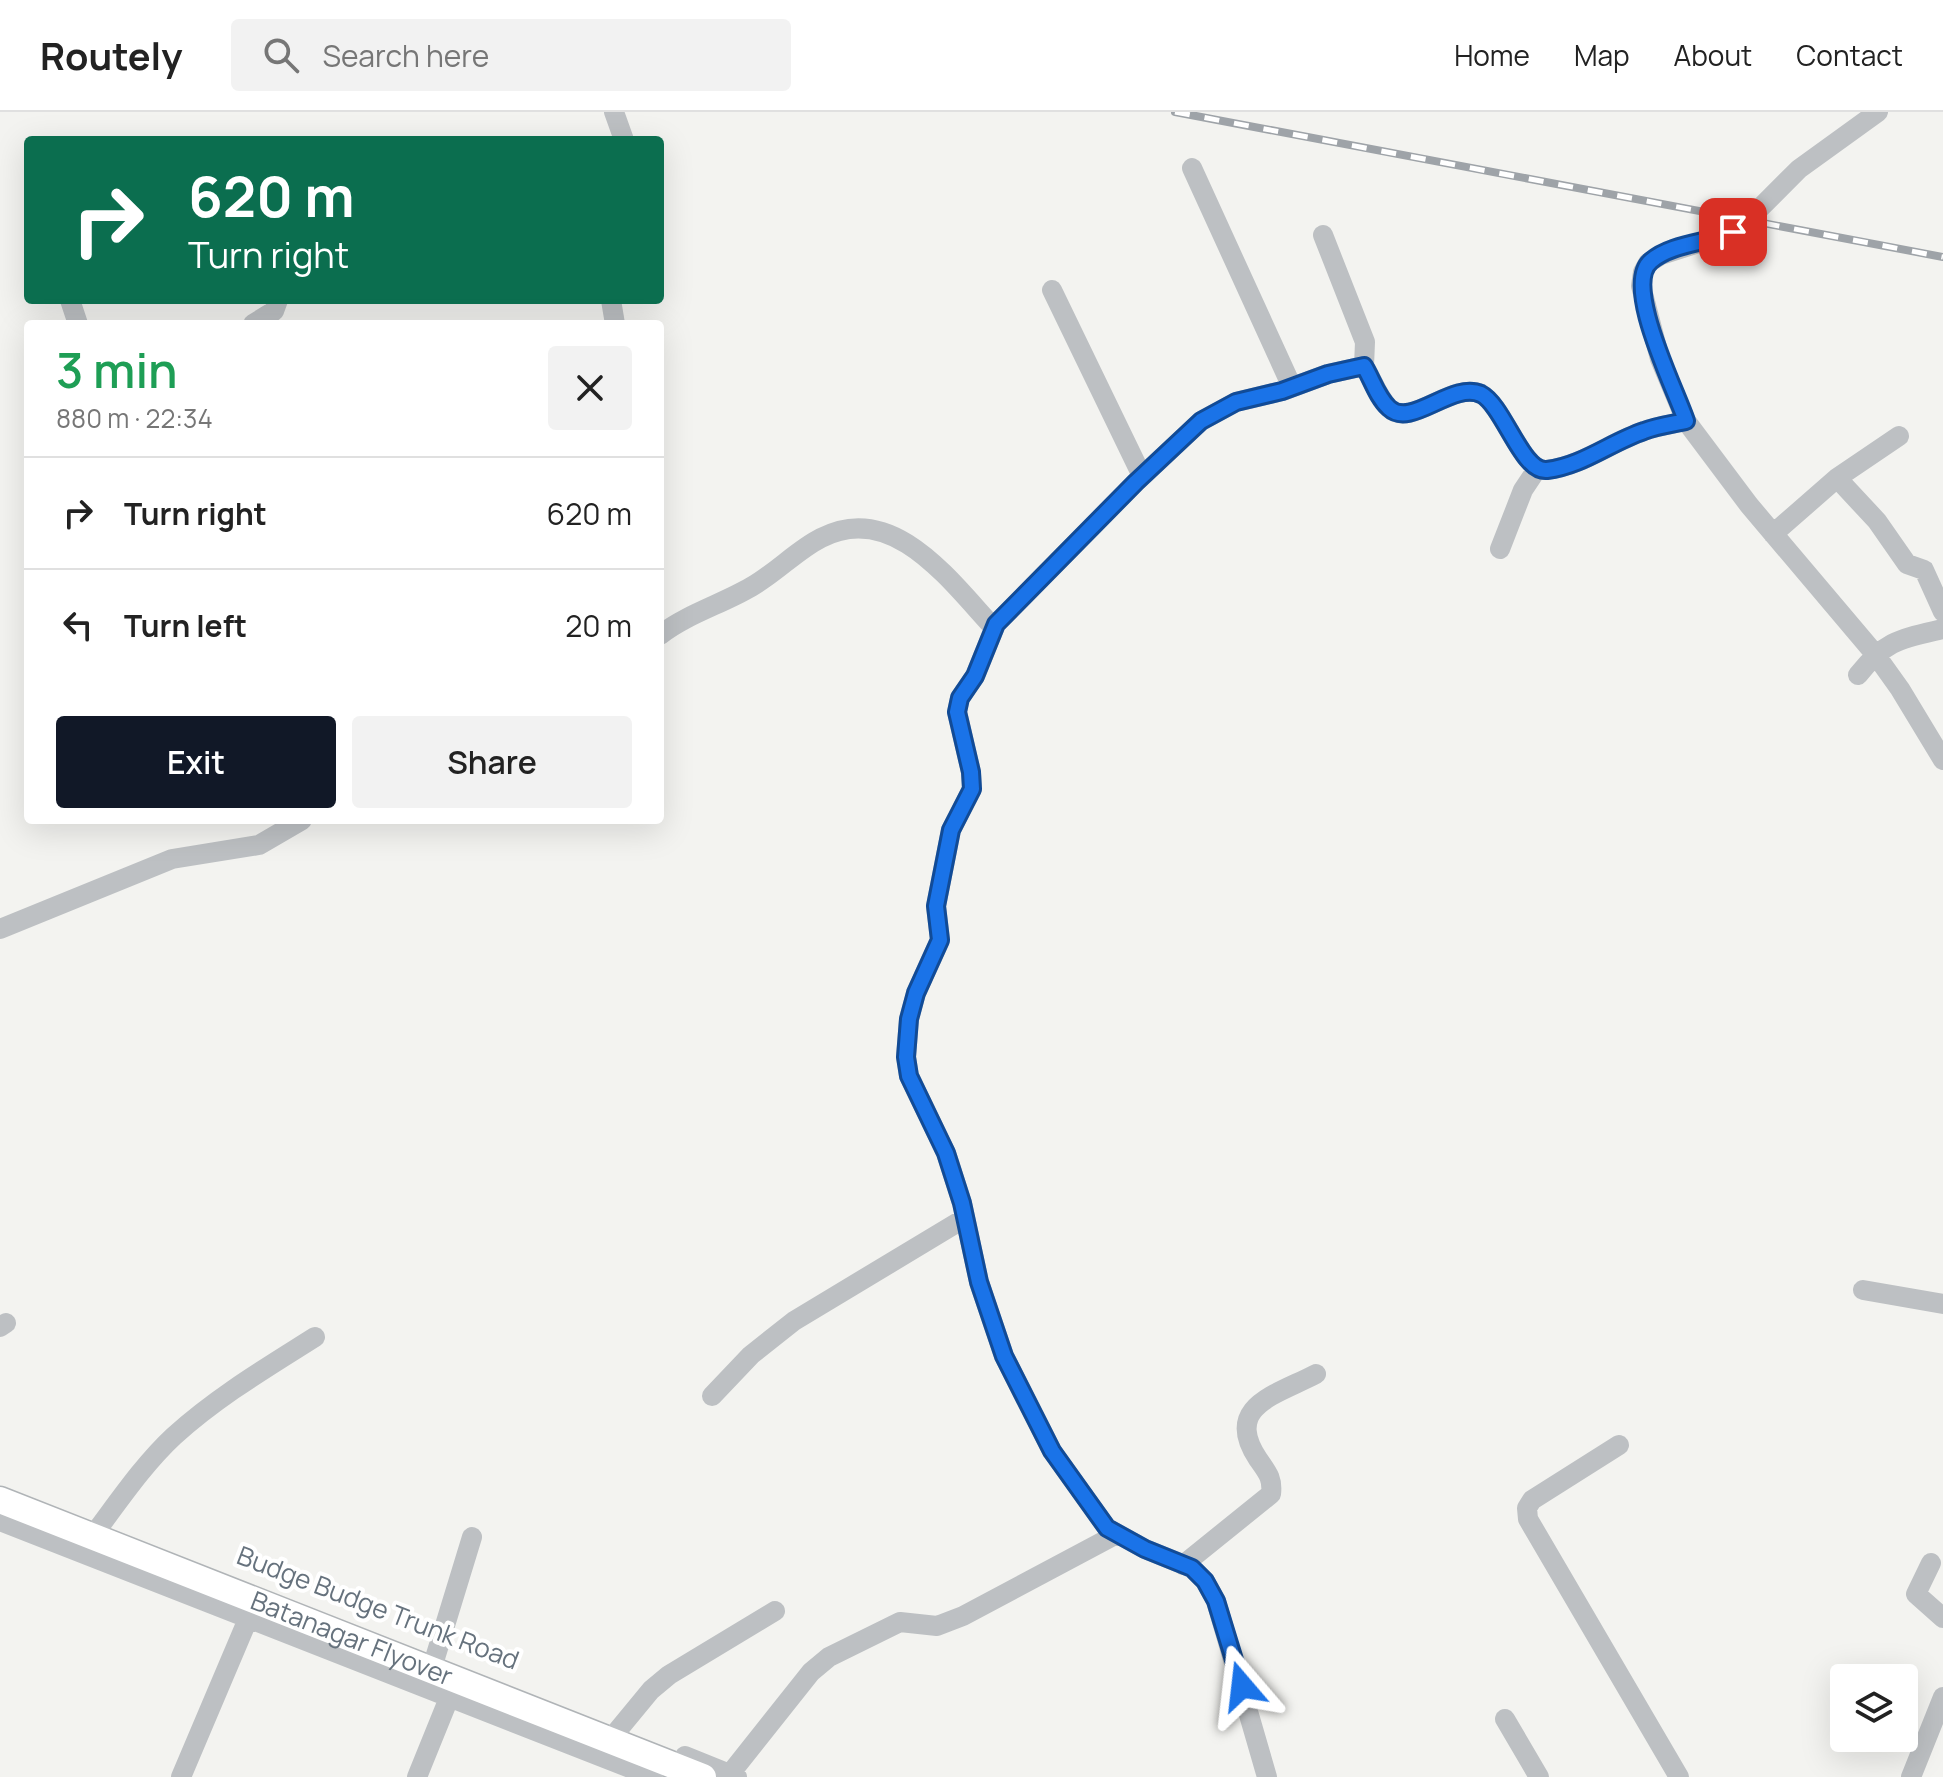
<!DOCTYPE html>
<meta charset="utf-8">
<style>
body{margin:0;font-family:Manrope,sans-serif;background:#f2f2f2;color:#222;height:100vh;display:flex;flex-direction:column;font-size:30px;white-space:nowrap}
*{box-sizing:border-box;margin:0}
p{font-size:26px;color:#767676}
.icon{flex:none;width:44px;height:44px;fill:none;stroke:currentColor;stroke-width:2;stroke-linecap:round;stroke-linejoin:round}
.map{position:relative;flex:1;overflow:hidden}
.sheet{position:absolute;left:24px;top:208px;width:640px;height:504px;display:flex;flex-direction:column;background:#fff;border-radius:8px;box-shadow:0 8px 32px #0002}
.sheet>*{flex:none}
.guide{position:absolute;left:24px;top:24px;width:640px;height:168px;border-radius:8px;box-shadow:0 8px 32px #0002;background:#0b6e4f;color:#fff;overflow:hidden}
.tools{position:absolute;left:1830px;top:1552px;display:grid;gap:16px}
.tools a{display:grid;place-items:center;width:88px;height:88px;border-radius:8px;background:#fff;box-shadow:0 8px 32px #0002;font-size:40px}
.pin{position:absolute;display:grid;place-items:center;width:68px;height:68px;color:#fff;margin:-34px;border-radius:16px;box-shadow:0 4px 12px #0006}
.me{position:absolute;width:88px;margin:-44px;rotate:343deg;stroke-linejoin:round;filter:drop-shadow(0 0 6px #0008)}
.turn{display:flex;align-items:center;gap:28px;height:168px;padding:0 32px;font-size:36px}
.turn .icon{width:104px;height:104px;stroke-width:2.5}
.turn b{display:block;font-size:56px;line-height:68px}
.round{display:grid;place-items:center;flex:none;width:84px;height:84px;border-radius:8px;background:#f2f2f2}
.summary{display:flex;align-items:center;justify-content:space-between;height:136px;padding:0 32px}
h1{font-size:48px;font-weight:600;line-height:60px;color:#1e9e55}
.primary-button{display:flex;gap:16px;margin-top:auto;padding:16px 32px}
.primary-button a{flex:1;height:92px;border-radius:8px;background:#111827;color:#fff;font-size:32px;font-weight:600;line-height:92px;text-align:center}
.primary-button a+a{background:#f2f2f2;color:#222}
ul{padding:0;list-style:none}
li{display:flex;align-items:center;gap:24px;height:112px;padding:0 32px;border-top:2px solid #e0e0e0}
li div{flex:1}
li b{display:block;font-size:30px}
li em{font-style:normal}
header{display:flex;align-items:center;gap:48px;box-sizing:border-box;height:112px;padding:0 40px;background:#fff;border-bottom:2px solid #e0e0e0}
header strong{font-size:38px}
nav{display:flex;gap:44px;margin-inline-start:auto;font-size:28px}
.search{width:560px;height:72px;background:#f2f2f2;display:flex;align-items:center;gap:20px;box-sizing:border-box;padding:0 28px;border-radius:8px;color:#767676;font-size:30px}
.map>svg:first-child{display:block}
</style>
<header>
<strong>Routely</strong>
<div class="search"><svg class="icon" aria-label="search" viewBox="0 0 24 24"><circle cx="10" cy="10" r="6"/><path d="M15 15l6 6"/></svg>Search here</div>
<nav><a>Home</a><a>Map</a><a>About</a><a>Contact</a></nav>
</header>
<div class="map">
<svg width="1943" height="1665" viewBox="0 0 1943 1665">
<rect width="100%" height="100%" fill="#f3f3f0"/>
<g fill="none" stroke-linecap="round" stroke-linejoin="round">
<g stroke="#b0b4b7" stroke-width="29">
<g id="major">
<path id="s1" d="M 0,1388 L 703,1665"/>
</g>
</g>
<path stroke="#bdc0c3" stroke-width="20" d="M 614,0 L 624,28
M 1878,0 L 1799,57 L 1748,108 L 1733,120 L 1661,143 L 1648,151 L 1643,160 L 1641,174 L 1660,247 L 1686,309 L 1749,393 L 1875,542 L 1900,577 L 1943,648
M 1192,56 L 1292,275
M 1323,123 L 1365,230 L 1364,254
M 1052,178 L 1142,364
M 70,188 L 78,212
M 611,188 L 615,212
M 253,212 L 274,199 L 278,188
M 1837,366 L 1877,409 L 1907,452 L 1924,458 L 1943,500
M 1773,422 L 1837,366 L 1899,324
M 1500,437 L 1523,378 L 1537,357
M 660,523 C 687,502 722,492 751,475 C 776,461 797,438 821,426 C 893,388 950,469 994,516
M 1858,563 C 1886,528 1900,527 1943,517
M 0,817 L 172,747 L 259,733 L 302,708
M 1863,1178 L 1943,1192
M 0,1215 L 6,1211
M 712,1284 L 751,1243 L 794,1209 L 965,1106
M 1619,1333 L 1532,1388 L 1527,1396 L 1528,1407 L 1679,1665
M 0,1409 L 653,1665
M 100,1414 C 123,1383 146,1350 174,1324 C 217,1285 266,1256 315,1225
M 1931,1451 L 1916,1482 L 1943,1506
M 1183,1453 L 1271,1382 C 1273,1366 1267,1360 1258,1347 C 1223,1294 1276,1283 1316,1262
M 435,1546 L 472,1425
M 1505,1607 L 1539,1665
M 618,1618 L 651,1578 L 669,1563 L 775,1499
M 685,1644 L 737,1665
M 730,1662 L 811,1560 L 829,1545 L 900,1510 L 937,1514 L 963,1504 L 1117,1422
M 181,1665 L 248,1507
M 417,1665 L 449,1586
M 1267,1665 L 1216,1489 L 1205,1469 L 1192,1456 L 1145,1437 L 1107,1416 L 1052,1339 L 1004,1244 L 979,1170 L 962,1091 L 946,1041 L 909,964 L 906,945 L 909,907 L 916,881 L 940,828 L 936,794 L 951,718 L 972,677 L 971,660 L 957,600 L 960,586 L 975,564 L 996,512 L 1136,370 L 1201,309 L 1236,290 L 1282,279 L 1328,262 L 1364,254 C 1372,267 1378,285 1389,296 C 1411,317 1452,269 1481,282 C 1504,294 1522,361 1547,358 C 1582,354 1611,330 1644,319 C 1657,314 1672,312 1686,309
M 1911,1665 L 1943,1585"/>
<use href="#major" stroke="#fff" stroke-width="26"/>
<g stroke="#9ea3a8" stroke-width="8">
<path id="rail" d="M 1175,0 L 1943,145"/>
</g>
<use href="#rail" stroke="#fff" stroke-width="5" stroke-dasharray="15" stroke-linecap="butt"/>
</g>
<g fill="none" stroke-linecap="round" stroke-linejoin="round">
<g stroke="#114b97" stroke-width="20">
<path id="route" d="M 1242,1574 L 1216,1489 L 1205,1469 L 1192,1456 L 1145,1437 L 1107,1416 L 1052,1339 L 1004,1244 L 979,1170 L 962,1091 L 946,1041 L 909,964 L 906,945 L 909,907 L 916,881 L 940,828 L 936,794 L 951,718 L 972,677 L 971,660 L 957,600 L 960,586 L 975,564 L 996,512 L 1136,370 L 1201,309 L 1236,290 L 1282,279 L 1328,262 L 1364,254 C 1372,267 1377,285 1389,296 C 1411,317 1452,269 1481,282 C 1504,294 1522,361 1547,358 C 1582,354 1611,330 1644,319 C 1657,314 1672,312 1686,309 C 1676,278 1622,173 1651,149 C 1672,131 1708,131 1733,120"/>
</g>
<use href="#route" stroke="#1a73e8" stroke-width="14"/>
</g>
<g text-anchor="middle" stroke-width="8" stroke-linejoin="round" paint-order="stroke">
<g font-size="26" fill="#66727d" stroke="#fff">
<text transform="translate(378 1496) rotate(21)" y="9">Budge Budge Trunk Road</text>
<text dy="9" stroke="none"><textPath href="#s1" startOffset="378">Batanagar Flyover</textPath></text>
</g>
</g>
</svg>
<div class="tools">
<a><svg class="icon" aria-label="layers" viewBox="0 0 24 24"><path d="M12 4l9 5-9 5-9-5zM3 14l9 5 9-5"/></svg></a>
</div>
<div class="pin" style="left:1733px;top:120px;background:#d93025"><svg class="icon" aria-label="arrive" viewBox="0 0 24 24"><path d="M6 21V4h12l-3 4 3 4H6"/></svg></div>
<svg class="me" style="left:1242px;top:1574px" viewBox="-20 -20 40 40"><path d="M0-17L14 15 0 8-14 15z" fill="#1a73e8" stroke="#fff" stroke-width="4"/></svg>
<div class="guide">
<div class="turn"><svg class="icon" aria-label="right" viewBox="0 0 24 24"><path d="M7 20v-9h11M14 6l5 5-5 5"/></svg><div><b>620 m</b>Turn right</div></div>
</div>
<section class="sheet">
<div class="summary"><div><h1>3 min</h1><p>880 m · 22:34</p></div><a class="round"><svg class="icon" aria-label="close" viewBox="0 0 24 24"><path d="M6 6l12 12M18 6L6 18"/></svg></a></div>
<ul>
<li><svg class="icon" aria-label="right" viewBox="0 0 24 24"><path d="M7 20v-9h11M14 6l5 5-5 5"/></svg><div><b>Turn right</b></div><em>620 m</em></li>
<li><svg class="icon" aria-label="left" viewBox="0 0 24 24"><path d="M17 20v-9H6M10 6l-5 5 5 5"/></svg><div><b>Turn left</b></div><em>20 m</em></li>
</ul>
<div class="primary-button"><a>Exit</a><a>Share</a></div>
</section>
</div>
